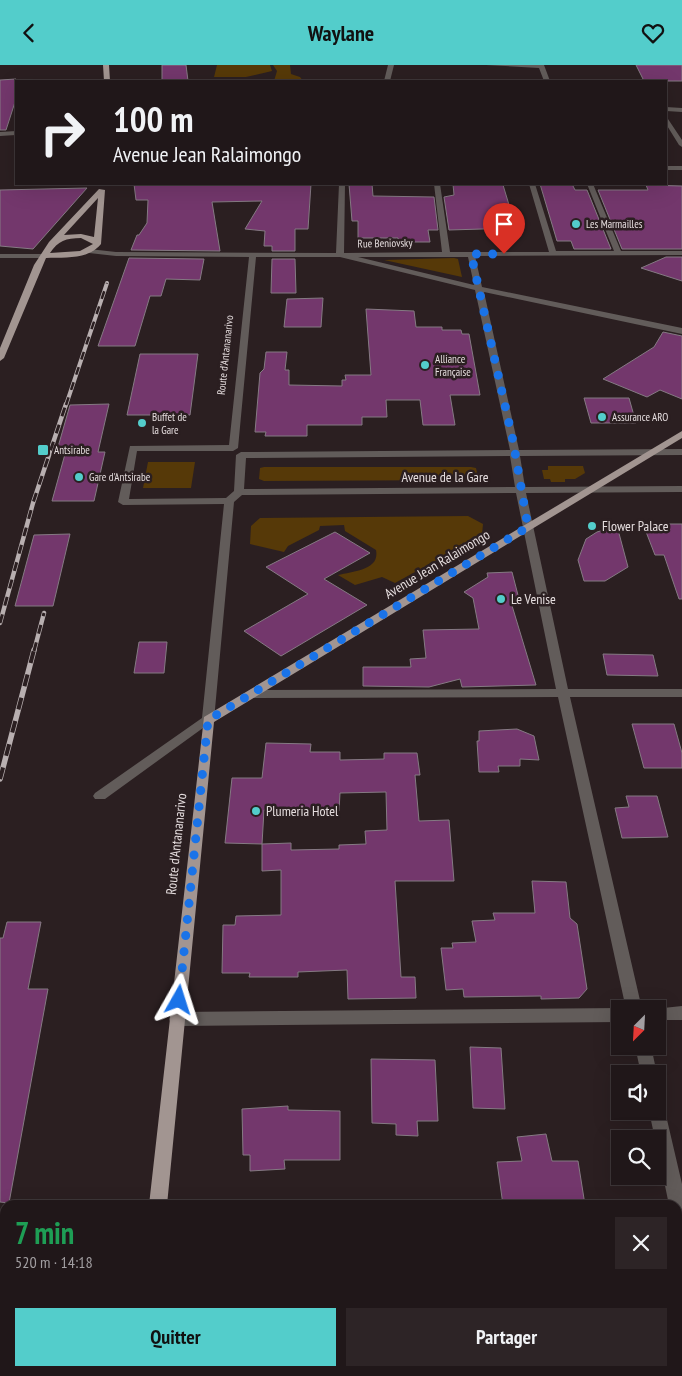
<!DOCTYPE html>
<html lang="fr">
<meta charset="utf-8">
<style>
body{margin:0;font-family:"PT Sans Narrow",sans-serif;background:#2d2426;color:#f1f3f6;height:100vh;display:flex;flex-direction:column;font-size:19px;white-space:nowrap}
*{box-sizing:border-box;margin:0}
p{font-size:16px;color:#a29fa2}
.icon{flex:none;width:28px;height:28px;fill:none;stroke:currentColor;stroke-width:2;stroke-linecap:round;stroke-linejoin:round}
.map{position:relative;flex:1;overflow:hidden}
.side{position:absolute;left:0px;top:1135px;width:682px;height:176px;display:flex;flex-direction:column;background:#201719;border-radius:15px 15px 0 0;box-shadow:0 5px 20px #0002,0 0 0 1px #3d3638}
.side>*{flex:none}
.hud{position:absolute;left:15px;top:15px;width:652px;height:105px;border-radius:0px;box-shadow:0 5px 20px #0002,0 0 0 1px #3d3638;background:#201719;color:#f1f3f6;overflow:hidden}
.needle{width:32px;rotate:204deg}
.buttons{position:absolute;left:611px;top:935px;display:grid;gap:10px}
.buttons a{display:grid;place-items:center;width:55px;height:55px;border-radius:0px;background:#201719;box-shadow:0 5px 20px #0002,0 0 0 1px #3d3638;font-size:25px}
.pin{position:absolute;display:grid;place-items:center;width:42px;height:42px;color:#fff;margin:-51px -21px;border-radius:50% 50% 50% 0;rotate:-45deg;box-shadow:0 0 5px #0007}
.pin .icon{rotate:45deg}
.me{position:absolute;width:55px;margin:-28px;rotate:6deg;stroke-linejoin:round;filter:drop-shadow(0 0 4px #0008)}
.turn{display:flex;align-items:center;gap:18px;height:105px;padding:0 15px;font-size:22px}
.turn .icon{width:65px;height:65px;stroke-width:2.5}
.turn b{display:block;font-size:35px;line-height:42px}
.round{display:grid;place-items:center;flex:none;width:52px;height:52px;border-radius:0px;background:#2d2426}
.summary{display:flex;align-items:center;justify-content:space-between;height:85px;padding:0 15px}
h1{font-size:30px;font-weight:600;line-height:38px;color:#1e9e55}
.action{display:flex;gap:10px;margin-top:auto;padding:10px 15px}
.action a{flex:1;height:58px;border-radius:0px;background:#53cdcb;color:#111;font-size:20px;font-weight:600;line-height:58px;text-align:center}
.action a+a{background:#2d2426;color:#f1f3f6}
header{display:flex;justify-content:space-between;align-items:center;height:65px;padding:0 15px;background:#53cdcb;color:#111;font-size:22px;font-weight:600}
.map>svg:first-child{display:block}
</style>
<header><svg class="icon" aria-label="back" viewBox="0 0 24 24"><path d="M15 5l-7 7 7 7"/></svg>Waylane<svg class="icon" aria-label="heart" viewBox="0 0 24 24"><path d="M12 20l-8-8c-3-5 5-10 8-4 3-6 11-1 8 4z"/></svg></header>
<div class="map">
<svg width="682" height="1311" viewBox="0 0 682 1311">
<rect width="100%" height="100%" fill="#2b1f21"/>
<path fill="#563908" d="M 217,0 L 270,0 L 272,6 L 246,12 L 214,12 Z
M 273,0 L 290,0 L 291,9 L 300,12 L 303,16 L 274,16 L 277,6 Z
M 454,193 L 458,194 L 462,212 L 384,195 Z
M 148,397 L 195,397 L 191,423 L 143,423 Z
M 548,401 L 583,401 L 585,408 L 575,414 L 565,414 L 565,417 L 551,417 L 550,414 L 544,414 L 542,405 L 548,405 Z
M 264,402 L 471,402 L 476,403 L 478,412 L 474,415 L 264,416 L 259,414 L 260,403 Z
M 468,451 L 483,459 L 482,470 L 395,518 L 382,512 L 355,520 L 338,510 C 354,506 380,505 376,485 L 345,466 L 344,460 L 320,461 L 319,465 L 288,481 L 284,487 L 250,479 L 251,461 L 260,453 Z"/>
<path fill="#73376c" stroke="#857a83" d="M 162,0 L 186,0 L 188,16 L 162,16 Z
M 636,0 L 682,0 L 682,16 L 644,16 Z
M 16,14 L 16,34 L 6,65 L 0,65 L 0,15 Z
M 134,119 L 311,119 L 308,164 L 295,164 L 295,186 L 272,186 L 272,181 L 264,181 L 265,166 L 245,164 L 262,136 L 212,137 L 220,186 L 131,185 L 137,170 L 139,170 L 147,158 L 148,135 L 136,135 Z
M 349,119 L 372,119 L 373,131 L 434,132 L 438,165 L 428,165 L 430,177 L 398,177 L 398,173 L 358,173 L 358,156 L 352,156 Z
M 453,119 L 503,120 L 516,163 L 449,165 L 444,132 L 454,130 Z
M 540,119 L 572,119 L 575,125 L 587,125 L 611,184 L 574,184 L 571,176 L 557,176 Z
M 646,120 L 682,121 L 682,184 L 622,184 L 598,125 L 648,125 Z
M 87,123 L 33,184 L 0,181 L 0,125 Z
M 666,192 L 682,192 L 682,216 L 641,203 Z
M 129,193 L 204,194 L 200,215 L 166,214 L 161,231 L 150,231 L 135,281 L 98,281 Z
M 272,194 L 295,194 L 296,228 L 271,228 Z
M 323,233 L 321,262 L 284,262 L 287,234 Z
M 366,244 L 414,246 L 416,262 L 442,262 L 442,265 L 461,265 L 462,269 L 469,269 L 480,330 L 450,330 L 455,360 L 423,360 L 420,335 L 386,335 L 387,352 L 362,352 L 362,360 L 307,360 L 307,371 L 265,371 L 266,367 L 255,367 L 260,308 L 264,304 L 266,287 L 287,287 L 285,305 L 289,305 L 289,320 L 342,321 L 342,315 L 346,315 L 345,310 L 371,310 Z
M 663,267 L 682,271 L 682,334 L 660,325 L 647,332 L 603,314 L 654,282 Z
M 140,289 L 198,289 L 190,350 L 127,350 Z
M 584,333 L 629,333 L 636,358 L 591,358 Z
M 109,339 L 98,387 L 105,387 L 94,436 L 52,436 L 65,389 L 56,389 L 70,340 Z
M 643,459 L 682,459 L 682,534 L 679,534 L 664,490 L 655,490 Z
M 617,461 L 628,502 L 605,516 L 584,516 L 578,495 L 586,474 L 597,467 Z
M 335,467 L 370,488 L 324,514 L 367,540 L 281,591 L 244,566 L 308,529 L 266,502 Z
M 70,469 L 53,541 L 15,541 L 34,470 Z
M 512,507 L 519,534 L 510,534 L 536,620 L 462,622 L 460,614 L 429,622 L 363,621 L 363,602 L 411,602 L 410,594 L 426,593 L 423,565 L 479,564 L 473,533 L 464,527 L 488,512 L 487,508 Z
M 139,577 L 167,577 L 164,608 L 134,608 Z
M 603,589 L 653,590 L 658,611 L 607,610 Z
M 632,659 L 674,659 L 682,688 L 682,703 L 644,703 Z
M 517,664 L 534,671 L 539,695 L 520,694 L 520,701 L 498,701 L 499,707 L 479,707 L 477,676 L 479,676 L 479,666 Z
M 266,678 L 311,679 L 310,687 L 340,687 L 340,695 L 384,694 L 384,688 L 417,688 L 420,710 L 415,710 L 419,756 L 449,755 L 454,816 L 395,816 L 401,912 L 415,912 L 416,933 L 348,934 L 347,905 L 298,907 L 298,912 L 249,912 L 250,908 L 222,908 L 223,860 L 235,860 L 236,851 L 281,850 L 281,805 L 262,806 L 262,779 L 291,778 L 291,785 L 339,784 L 339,780 L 366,779 L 365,766 L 387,765 L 386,727 L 340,728 L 339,746 L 264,745 L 262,779 L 225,778 L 232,713 L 262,713 Z
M 626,731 L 657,731 L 668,772 L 622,773 L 615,743 L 629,742 Z
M 532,816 L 566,817 L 570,853 L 577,859 L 587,924 L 579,933 L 541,934 L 541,931 L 464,932 L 463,924 L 446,925 L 441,883 L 453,883 L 452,878 L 476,877 L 472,856 L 495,855 L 493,848 L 535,848 Z
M 7,857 L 41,857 L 28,924 L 48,924 L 9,1138 L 0,1137 L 0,873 L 3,873 Z
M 470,982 L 501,983 L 505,1044 L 473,1043 Z
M 371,994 L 435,995 L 438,1056 L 417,1056 L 418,1071 L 396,1070 L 396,1059 L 372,1058 Z
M 288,1041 L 288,1045 L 340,1046 L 340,1095 L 284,1095 L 285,1104 L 250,1106 L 250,1090 L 243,1090 L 242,1044 Z
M 546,1069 L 552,1096 L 578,1096 L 585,1140 L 503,1140 L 497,1097 L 522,1096 L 517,1072 Z"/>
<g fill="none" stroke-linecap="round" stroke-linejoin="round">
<path fill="#625c5a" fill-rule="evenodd" d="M 388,0 L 394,0 L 390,16 L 384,16 Z
M 486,0 L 544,0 L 550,16 L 544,16 L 539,3 Z
M 666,42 L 682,43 L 682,47 L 666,46 Z
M 666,51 L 682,75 L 682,82 L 679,80 L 666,59 Z
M 16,66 L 16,70 L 0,71 L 0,67 Z
M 666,101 L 682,101 L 682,105 L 666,105 Z
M 339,119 L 345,119 L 344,188 L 442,187 L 434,119 L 440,119 L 450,187 L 549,187 L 529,119 L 535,119 L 556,186 L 614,186 L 587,119 L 593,119 L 621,186 L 682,186 L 682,190 L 475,191 L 482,222 L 682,263 L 682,269 L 484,227 L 519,385 L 682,384 L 682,390 L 520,391 L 525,422 L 682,421 L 682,427 L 526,428 L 568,624 L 682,624 L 682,632 L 570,632 L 642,944 L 626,944 L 558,632 L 251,633 L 245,629 L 251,625 L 556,624 L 516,428 L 242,430 L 234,437 L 214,655 L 105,734 L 95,734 L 93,731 L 95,728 L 202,653 L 224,439 L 123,440 L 118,437 L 130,381 L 229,380 L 249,192 L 116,191 L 89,188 L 85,186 L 89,184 L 116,187 L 336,188 ZM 256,192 L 340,192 L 475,225 L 510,385 L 241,387 L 236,390 L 234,426 L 226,433 L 129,434 L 137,386 L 233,386 L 238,383 ZM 358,192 L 468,192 L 474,220 ZM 510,391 L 515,422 L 244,424 L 246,393 Z
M 0,189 L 45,189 L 49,191 L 45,193 L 0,193 Z
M 682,941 L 682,955 L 658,955 L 658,944 L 654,944 Z
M 620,943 L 620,957 L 177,961 L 171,959 L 169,954 L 171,949 L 177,947 Z
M 635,981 L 651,981 L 657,1009 L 641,1009 Z
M 658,1039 L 663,1041 L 665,1046 L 682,1119 L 682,1167 L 678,1165 L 678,1140 L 669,1140 L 658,1087 L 658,1074 L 655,1074 L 649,1046 L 658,1046 Z"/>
<path fill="#a29591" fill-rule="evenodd" d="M 103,0 L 109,0 L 110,16 L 104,16 Z
M 99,124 L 105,125 L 101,179 C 88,195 65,192 46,193 L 4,293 L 0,296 L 0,283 L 34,200 L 49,177 ZM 98,133 L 94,172 L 81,169 L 64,170 ZM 81,173 L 93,179 L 80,186 L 50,188 C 58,176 66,173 81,173 Z
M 682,366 L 682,373 L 214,657 L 167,1140 L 149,1140 L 204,652 Z
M 132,1306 L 152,1306 L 151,1311 L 131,1311 Z"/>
<g stroke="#b8afb0" stroke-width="4">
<path id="rail-far2" d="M 66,340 L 107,218"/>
</g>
<g stroke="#b8afb0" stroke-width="4.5">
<path id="rail-far1" d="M 0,558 L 33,438 L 66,339
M 34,586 L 44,548"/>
</g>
<g stroke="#b8afb0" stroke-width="5.5">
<path id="rail" d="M 0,714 L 34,585"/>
</g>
<use href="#rail-far2" stroke="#2b1f21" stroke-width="2.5" stroke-dasharray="8" stroke-linecap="butt"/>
<use href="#rail-far1" stroke="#2b1f21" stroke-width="3" stroke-dasharray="9" stroke-linecap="butt"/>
<use href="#rail" stroke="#2b1f21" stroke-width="4" stroke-dasharray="12" stroke-linecap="butt"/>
</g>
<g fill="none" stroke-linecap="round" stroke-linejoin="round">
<path stroke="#1a73e8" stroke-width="9" stroke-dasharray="0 16.2" d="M 179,935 L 208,655 L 528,462 L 513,376 L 471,189 L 504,189"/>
</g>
<g fill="#53cdcb" stroke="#2b1f21" stroke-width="2">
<circle cx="576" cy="159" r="5"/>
<circle cx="425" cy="300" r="5"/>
<circle cx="602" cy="352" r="5"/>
<circle cx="142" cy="358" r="5"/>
<rect x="37" y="379" width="12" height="12" rx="2.5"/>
<circle cx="79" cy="412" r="5"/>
<circle cx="592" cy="461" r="5"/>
<circle cx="501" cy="534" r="5"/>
<circle cx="256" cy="746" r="5"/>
</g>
<g text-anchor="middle" stroke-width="5" stroke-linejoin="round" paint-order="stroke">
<g font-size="11" fill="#e5ddde" stroke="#2b1f21" text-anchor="start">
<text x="586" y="163">Les Marmailles</text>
<text x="435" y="298">Alliance<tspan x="435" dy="13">Française</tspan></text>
<text x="152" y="356">Buffet de<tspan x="152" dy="13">la Gare</tspan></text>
<text x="612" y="356">Assurance ARO</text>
<text x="54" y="389">Antsirabe</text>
<text x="89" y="416">Gare d'Antsirabe</text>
</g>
<g font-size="11" fill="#e5ddde" stroke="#2b1f21">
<text transform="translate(385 178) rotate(-1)" y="4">Rue Beniovsky</text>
<text transform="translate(225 290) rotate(-84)" y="4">Route d'Antananarivo</text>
</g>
<g font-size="14" fill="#e5ddde" stroke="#2b1f21">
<text x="445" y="417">Avenue de la Gare</text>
<text transform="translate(437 499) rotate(-31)" y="5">Avenue Jean Ralaimongo</text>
<text transform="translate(176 779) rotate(-84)" y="5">Route d'Antananarivo</text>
</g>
<g font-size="14" fill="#e5ddde" stroke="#2b1f21" text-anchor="start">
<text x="602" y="466">Flower Palace</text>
<text x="511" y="539">Le Venise</text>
<text x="266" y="751">Plumeria Hotel</text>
</g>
</g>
</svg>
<div class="buttons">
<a><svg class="needle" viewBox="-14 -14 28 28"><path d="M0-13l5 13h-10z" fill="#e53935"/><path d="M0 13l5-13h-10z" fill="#a29fa2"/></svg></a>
<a><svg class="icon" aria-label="sound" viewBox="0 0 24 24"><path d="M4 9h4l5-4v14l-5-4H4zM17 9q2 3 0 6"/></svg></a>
<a><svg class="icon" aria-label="search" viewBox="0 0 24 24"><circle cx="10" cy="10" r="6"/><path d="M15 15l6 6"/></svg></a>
</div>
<div class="pin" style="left:504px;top:189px;background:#d93025"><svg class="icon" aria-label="arrive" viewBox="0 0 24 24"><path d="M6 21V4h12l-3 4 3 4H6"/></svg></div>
<svg class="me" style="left:179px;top:935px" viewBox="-20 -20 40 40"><path d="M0-17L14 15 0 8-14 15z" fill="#1a73e8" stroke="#fff" stroke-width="4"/></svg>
<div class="hud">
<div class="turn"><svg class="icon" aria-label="right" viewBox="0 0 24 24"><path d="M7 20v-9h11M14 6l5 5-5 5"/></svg><div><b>100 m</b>Avenue Jean Ralaimongo</div></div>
</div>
<section class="side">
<div class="summary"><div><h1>7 min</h1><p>520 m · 14:18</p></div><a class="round"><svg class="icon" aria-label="close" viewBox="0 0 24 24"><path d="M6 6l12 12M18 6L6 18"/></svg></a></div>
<div class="action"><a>Quitter</a><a>Partager</a></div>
</section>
</div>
